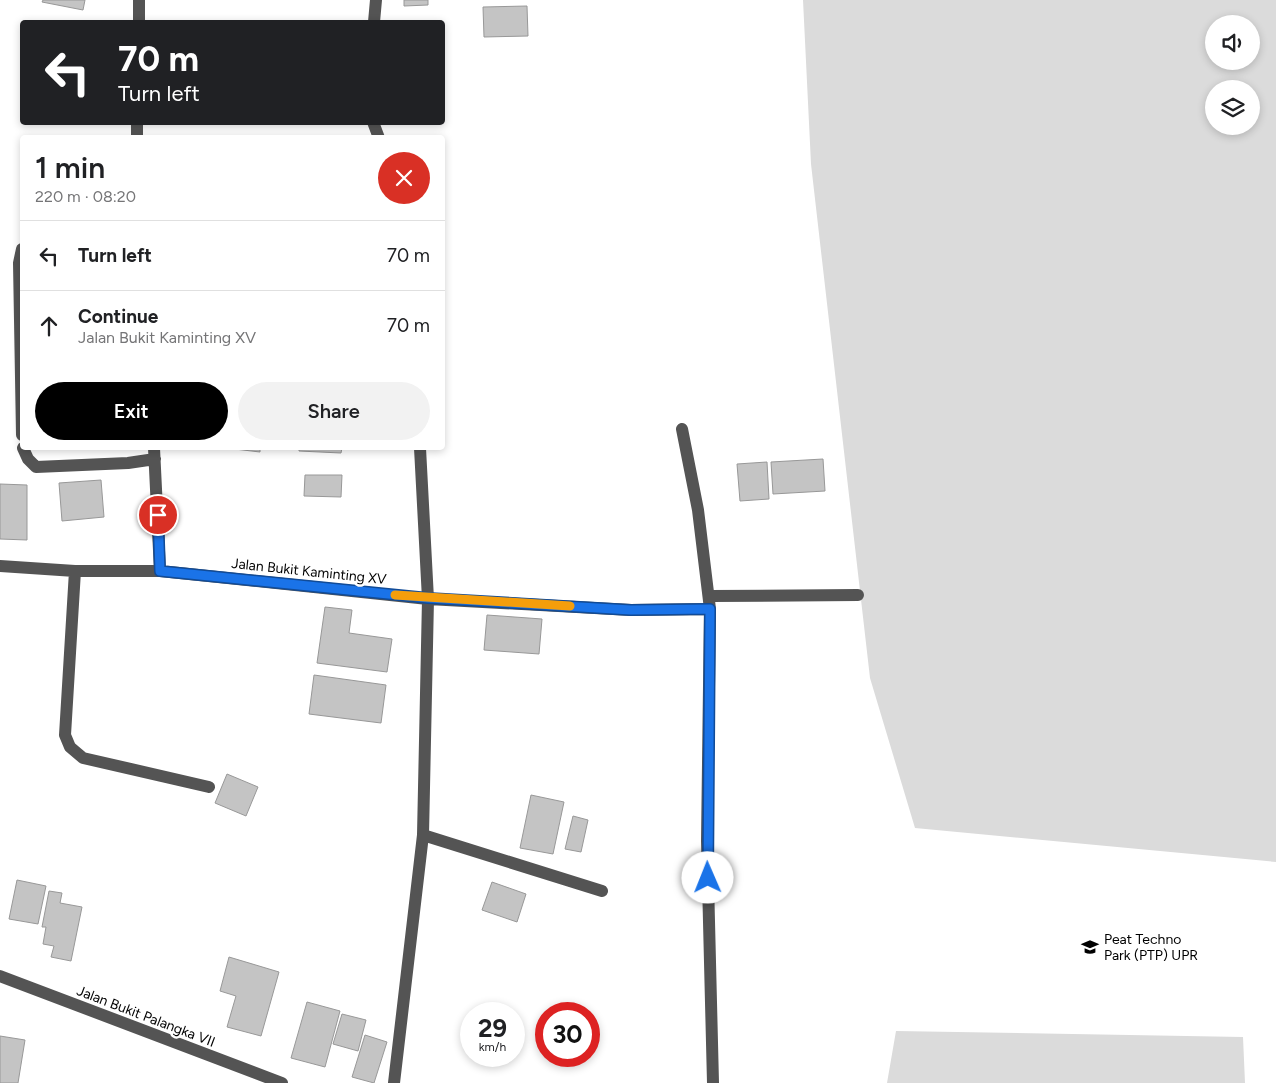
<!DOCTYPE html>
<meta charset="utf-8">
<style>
body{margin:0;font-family:Figtree,sans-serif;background:#f2f2f2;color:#202124;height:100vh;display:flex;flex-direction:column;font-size:19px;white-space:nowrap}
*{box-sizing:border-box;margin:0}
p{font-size:16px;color:#757577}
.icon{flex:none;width:28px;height:28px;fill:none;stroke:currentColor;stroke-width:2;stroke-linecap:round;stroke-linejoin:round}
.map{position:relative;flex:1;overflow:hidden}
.panel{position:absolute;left:20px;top:135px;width:425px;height:315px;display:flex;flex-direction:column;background:#fff;border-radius:5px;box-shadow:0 2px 8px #0003}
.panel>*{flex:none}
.guide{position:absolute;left:20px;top:20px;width:425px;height:105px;border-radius:5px;box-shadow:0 2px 8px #0003;background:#202124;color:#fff;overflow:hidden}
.controls{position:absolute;left:1205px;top:15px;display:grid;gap:10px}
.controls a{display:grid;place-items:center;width:55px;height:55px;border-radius:50%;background:#fff;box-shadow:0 2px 8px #0003;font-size:25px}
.speed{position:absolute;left:460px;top:1002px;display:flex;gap:10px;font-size:25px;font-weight:700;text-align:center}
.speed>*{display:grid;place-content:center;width:65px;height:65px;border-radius:50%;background:#fff;box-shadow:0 2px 8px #0003;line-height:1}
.speed small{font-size:12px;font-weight:400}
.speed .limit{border:8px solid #d22;background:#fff;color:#111}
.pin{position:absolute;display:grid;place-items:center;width:42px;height:42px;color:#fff;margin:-21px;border:2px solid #fff;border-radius:50%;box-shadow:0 1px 5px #0007}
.me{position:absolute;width:55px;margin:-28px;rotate:359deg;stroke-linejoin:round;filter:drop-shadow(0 0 4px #0008)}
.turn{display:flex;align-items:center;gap:18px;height:105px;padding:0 15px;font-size:22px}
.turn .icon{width:65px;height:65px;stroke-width:2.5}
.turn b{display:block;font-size:35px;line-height:42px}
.round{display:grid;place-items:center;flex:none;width:52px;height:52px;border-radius:26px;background:#f2f2f2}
.headline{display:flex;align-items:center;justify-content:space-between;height:85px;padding:0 15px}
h1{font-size:30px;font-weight:600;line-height:38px}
.cta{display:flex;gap:10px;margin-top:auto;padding:10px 15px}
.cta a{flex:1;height:58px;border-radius:30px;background:#000;color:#fff;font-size:20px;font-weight:600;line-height:58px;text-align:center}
.cta a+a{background:#f2f2f2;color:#202124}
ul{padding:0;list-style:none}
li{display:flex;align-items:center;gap:15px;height:70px;padding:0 15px;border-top:1px solid #e0e0e0}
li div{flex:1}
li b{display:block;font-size:19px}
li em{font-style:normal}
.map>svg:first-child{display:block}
</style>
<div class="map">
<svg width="1276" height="1083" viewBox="0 0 1276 1083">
<rect width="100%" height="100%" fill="#fff"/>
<path fill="#dbdbdb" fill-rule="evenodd" d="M 803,0 L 1276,0 L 1276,862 L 915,828 L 870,678 L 811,164 ZM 1214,24 L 1251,24 L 1251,61 L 1214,61 ZM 1214,89 L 1251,89 L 1251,126 L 1214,126 Z
M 896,1031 L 1243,1037 L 1245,1083 L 887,1083 Z"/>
<path fill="#c4c4c4" stroke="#989898" d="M 43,0 L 85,0 L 83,10 L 42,2 Z
M 404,0 L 428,0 L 428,5 L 404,6 Z
M 527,6 L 528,36 L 484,37 L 483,7 Z
M 226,448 L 260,448 L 260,452 Z
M 299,448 L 342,448 L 341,453 L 299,451 Z
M 823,459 L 825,491 L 773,494 L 771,462 Z
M 767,462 L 769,499 L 740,501 L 737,464 Z
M 305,475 L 342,475 L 341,497 L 304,496 Z
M 101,480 L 104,517 L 62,521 L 59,483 Z
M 0,484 L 27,485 L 27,540 L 0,539 Z
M 325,607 L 352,610 L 349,633 L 392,639 L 387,672 L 317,663 Z
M 487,615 L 542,619 L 539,654 L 484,650 Z
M 314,675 L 386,685 L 381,723 L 309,714 Z
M 227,774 L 258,787 L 246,816 L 215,803 Z
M 531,795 L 564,802 L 553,854 L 520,848 Z
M 573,816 L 588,820 L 581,852 L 565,849 Z
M 17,880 L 46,886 L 38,924 L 9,919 Z
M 492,882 L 526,894 L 517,922 L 482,910 Z
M 49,891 L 62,893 L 60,903 L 82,907 L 71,961 L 51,957 L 54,946 L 43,944 L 46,927 L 42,927 Z
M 229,957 L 279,972 L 261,1036 L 227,1027 L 236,996 L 220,991 Z
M 307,1002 L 340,1011 L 325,1067 L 291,1058 Z
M 342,1014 L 366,1020 L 358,1051 L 333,1044 Z
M 365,1035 L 387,1042 L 374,1083 L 352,1077 Z
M 0,1036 L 25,1040 L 18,1083 L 0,1083 Z"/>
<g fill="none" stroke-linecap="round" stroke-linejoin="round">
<path stroke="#545454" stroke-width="12" d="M 139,22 L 139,0
M 374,22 L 376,0
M 137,122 L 137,138
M 373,122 L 379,138
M 22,249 L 19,263 L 22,435
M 682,429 L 698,510 L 710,609 L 707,841 L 713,1083
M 23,448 L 28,459 L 36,467 L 128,463 L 155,459
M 154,448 L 160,571 L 428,599 L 423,835 L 394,1083
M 420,448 L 428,599 L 631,610 L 710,609
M 0,566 L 75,571
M 160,571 L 75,571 L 65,735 L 70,747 L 83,758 L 209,787
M 710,596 L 858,595
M 423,835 L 602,891
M 0,976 L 282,1083"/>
</g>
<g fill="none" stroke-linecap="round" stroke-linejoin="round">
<g stroke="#114b97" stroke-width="12">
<path id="route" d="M 158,515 L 160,571 L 428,598 L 631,610 L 710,609 L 708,878"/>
</g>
<use href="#route" stroke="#1a73e8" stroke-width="9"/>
<path stroke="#f59e0b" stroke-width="9" d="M 395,595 L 570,606"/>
</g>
<defs>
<g id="school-bare" transform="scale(1.35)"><path d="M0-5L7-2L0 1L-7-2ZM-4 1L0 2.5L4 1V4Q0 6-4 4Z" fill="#000" stroke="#fff" stroke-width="2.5" paint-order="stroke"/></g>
</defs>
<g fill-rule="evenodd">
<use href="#school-bare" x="1090" y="947"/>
</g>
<g text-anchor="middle" stroke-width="5" stroke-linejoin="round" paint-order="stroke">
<g font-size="14" fill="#000" stroke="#fff">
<text transform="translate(309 571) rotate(6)" y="5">Jalan Bukit Kaminting XV</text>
<text transform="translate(146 1016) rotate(21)" y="5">Jalan Bukit Palangka VII</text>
</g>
<g font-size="14" fill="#000" stroke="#fff" text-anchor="start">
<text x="1104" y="944">Peat Techno<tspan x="1104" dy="16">Park (PTP) UPR</tspan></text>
</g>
</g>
</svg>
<div class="controls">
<a><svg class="icon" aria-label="sound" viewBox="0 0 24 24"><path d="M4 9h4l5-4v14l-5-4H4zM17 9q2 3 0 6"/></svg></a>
<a><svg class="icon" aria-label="layers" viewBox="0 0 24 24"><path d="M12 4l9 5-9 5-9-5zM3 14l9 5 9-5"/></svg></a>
</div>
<div class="speed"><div>29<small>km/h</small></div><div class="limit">30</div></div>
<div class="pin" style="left:158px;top:515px;background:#d93025"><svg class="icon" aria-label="arrive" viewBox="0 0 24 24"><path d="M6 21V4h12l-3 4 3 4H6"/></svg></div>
<svg class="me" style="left:708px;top:878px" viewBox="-20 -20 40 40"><circle r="19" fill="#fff"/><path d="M0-13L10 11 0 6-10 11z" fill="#1a73e8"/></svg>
<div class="guide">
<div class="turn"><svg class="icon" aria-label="left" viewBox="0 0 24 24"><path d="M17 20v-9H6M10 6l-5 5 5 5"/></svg><div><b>70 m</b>Turn left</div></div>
</div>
<section class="panel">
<div class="headline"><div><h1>1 min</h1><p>220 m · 08:20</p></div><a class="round" style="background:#d93025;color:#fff"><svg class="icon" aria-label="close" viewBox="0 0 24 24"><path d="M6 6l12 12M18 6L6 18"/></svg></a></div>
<ul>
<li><svg class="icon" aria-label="left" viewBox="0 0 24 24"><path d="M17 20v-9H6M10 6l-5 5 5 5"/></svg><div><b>Turn left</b></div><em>70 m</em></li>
<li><svg class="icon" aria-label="ahead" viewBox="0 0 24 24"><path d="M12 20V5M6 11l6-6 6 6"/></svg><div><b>Continue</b><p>Jalan Bukit Kaminting XV</p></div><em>70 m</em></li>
</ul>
<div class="cta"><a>Exit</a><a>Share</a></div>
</section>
</div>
